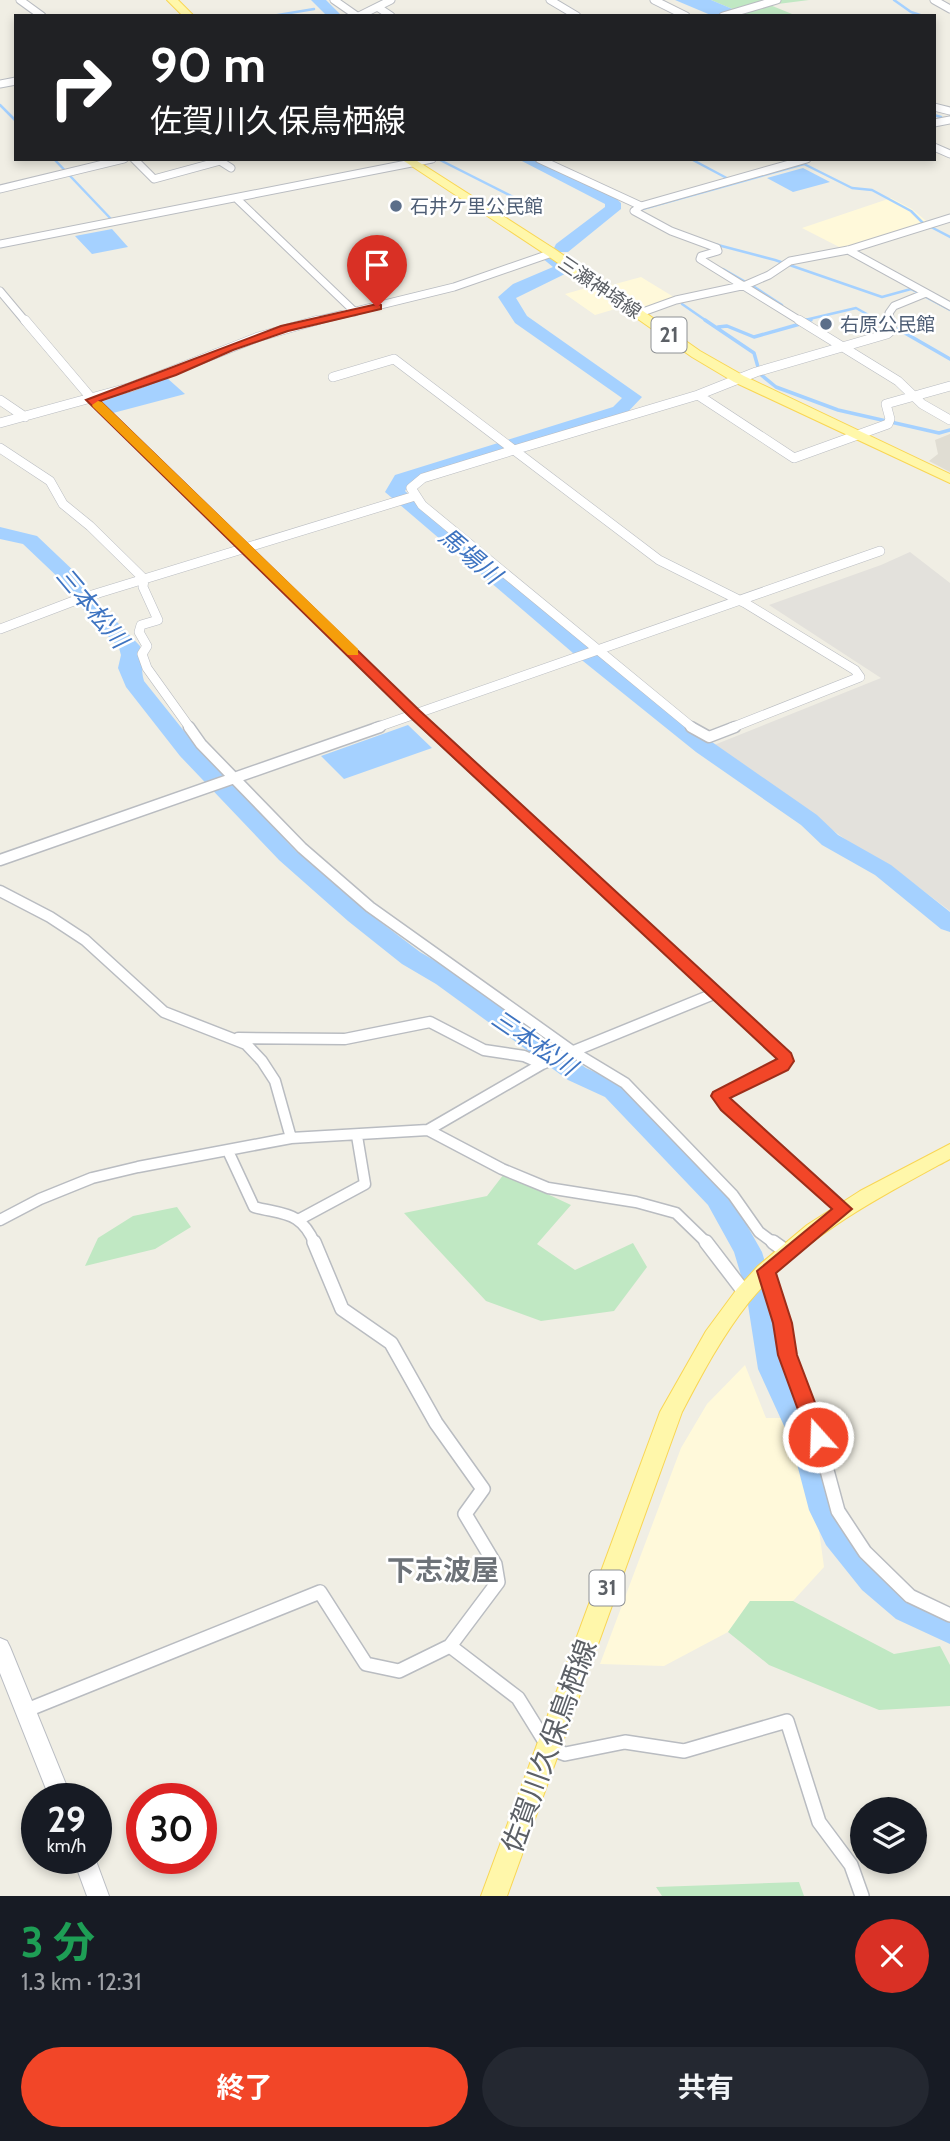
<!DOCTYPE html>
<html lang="ja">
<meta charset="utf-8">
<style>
body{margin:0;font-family:Cabin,"Noto Sans JP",sans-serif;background:#242831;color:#f1f3f6;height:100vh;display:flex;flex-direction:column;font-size:26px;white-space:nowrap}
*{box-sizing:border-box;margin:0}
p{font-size:23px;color:#9ea1a6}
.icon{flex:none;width:38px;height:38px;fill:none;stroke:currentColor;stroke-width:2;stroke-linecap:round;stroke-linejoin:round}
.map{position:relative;height:1896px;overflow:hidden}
.panel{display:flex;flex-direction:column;background:#171b24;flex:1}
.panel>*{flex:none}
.top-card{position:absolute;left:14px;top:14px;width:922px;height:147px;border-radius:0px;box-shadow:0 4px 10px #0003;background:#202124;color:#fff;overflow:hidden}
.fabs{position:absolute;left:850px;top:1797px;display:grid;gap:14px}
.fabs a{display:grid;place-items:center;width:77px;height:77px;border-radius:50%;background:#171b24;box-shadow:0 4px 10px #0003;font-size:35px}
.speed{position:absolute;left:21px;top:1783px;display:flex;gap:14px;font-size:35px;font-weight:700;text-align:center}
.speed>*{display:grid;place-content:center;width:91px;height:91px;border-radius:50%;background:#171b24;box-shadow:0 4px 10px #0003;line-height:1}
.speed small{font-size:18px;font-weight:400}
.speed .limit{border:10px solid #d22;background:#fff;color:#111}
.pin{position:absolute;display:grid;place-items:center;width:60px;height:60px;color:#fff;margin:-72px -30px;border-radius:50% 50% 50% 0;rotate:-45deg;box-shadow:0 0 7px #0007}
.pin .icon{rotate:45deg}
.me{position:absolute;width:77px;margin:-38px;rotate:340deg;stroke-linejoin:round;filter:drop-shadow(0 0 5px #0008)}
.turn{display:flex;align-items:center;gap:24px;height:147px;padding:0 21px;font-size:32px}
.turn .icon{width:91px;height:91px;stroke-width:2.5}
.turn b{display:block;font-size:49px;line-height:60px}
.round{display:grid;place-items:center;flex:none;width:74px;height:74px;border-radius:37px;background:#242831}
.head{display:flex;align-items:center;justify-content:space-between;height:119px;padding:0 21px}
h1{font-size:42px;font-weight:700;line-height:52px;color:#1e9e55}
.cta{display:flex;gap:14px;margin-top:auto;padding:14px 21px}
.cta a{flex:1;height:80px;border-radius:42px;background:#f24628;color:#fff;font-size:28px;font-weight:700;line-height:80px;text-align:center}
.cta a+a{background:#242831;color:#f1f3f6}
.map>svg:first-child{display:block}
</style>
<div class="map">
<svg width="950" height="1896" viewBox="0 0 950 1896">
<rect width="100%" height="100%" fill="#f0eee4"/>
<path fill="#fff9da" d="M 891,198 L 912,209 L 932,226 L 849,252 L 802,228 Z
M 641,277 L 682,302 L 637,317 L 622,307 L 595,315 L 565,294 L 593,286 L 597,289 Z
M 745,1365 L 766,1418 L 803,1418 L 834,1517 L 819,1530 L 824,1567 L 793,1601 L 750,1601 L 728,1632 L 664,1666 L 600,1664 L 681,1448 L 707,1404 Z"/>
<path fill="#e3e1dc" d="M 910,552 L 950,583 L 950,911 L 896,870 L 852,844 L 714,745 L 881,678 L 769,605 L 881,565 Z"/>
<path fill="#e0ddd3" d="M 950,434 L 950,472 L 929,461 L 938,454 L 935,440 Z"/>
<path fill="#c0e8c3" d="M 711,0 L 809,0 L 770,5 L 797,16 L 749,16 Z
M 504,1174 L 571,1205 L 537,1244 L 575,1270 L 633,1243 L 647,1267 L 614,1311 L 541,1321 L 486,1301 L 404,1213 L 487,1196 Z
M 177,1207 L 191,1227 L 155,1249 L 85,1266 L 98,1238 L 133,1216 Z
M 750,1601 L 793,1601 L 894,1654 L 940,1646 L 950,1665 L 950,1706 L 879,1710 L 769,1665 L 728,1632 Z
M 799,1882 L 804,1896 L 662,1896 L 656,1887 Z"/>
<path fill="#a5d1ff" d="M 675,0 L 711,0 L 749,16 L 713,16 Z
M 803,168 L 830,182 L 793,192 L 767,178 Z
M 112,229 L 128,247 L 92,254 L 75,236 Z
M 167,378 L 185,394 L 113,413 L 101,402 Z
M 408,725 L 432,748 L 344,779 L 321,756 Z"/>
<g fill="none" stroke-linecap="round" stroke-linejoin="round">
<path stroke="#a5d1ff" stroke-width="2.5" d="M 894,0 L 911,12 L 923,16
M 272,16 L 314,9
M 0,105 L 16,121
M 934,115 L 941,117
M 54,159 L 111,219
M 438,159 L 525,203
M 691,159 L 736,183 L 804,164 L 852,188 L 872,190 L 911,211 L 923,223
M 642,212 L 639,210 L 736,183
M 931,227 L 950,237
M 714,244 L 775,260 L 882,297 L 911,289 L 950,310
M 723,269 L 744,281
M 753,286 L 782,305
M 682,304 L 708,322
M 805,320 L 856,308 L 881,322"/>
<path stroke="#a5d1ff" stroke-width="3.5" d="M 705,320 L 754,353 L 760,374 L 776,387 L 838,410 L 939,433 L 950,430
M 805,320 L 811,320
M 878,320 L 885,324
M 718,327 L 727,326 L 754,337 L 800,324
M 898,329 L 950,359"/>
<path fill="#a5d1ff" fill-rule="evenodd" d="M 311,0 L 326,0 L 342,16 L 327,16 Z
M 518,159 L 539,159 L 612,194 L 621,203 L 621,209 L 568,252 L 556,252 L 554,248 L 556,244 L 605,207 L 605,204 Z
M 550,253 L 573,267 L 571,271 L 516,298 L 527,316 L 642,397 L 625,415 L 410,483 L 405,491 L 587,645 L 712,742 L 817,815 L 838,835 L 891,865 L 950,912 L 950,932 L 941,929 L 875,875 L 822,845 L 801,825 L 696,752 L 573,653 L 385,492 L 395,475 L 613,407 L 622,398 L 515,323 L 498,297 L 513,284 L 553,267 L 542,258 Z
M 0,527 L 37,536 L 77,574 L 94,598 L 140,646 C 144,658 140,668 144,681 L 196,746 L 295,850 L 366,911 L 420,952 L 454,972 L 586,1068 L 623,1085 L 728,1192 L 762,1252 L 774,1292 L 788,1369 L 821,1441 L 839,1510 L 848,1528 L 884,1572 L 918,1601 L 950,1616 L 950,1644 L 896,1619 L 862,1590 L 826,1545 L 809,1510 L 791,1441 L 758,1369 L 746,1292 L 734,1252 L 708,1205 L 605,1097 L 568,1080 L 436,984 L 402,964 L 348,921 L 279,860 L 180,756 L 126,687 L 118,668 L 121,655 L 119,648 L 80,606 L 63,582 L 23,544 L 0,539 Z"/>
<g stroke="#b9bcc1" stroke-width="9">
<path id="street-far3" d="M 20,0 L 42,16
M 334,0 L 357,16
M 550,0 L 577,16
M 654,0 L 686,16
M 934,0 L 950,9
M 379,8 L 391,16
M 359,16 L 391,0
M 723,16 L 777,0
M 0,84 L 16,81
M 934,107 L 950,111
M 934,123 L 950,120
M 934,147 L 950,154
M 134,159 L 154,179 L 220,161 L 231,168
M 539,159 L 641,206
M 0,189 L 124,159
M 236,198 L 355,312
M 0,244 L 432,159
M 848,250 L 950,306
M 0,291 L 26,322
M 640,313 L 676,300 L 746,285 L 769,275 L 790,261 L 848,250 L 950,218
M 311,322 L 454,287 L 552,253
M 802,322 L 700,259 L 701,256 L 718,251 L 717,248 L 671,231 L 634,211 L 641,206 L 807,159
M 891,322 L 889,313 L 894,306 L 926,293"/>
</g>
<g stroke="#b9bcc1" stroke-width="10">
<path id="street-far2" d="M 25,320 L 92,399 L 431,728
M 799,320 L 898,381 L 922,404 L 950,420
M 333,377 L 394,359 L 514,450
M 698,395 L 794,458 L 888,424 L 890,419 L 886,404 L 950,386
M 0,400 L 25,417
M 0,423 L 131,387 L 258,337 L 318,320
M 0,448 L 50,481 L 63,504 L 90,526 L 144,579 L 143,587 L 158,620 L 141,625 L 139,632 L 147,646 L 142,654 L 147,668 L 190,728
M 514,450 L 659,560 L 745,603 L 855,670 L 860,677 L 731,728
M 514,450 L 423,478 L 411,488 L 422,505 L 693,728
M 514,450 L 698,395 L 756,372 L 887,334 L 892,330 L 890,320
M 0,629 L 79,599 L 415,496
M 375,728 L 880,551"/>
</g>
<g stroke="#b9bcc1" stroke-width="13">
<path id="street-far1" d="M 189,727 L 201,744 L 302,848 L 370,907 L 572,1051 L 625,1083 L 733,1195 L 759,1232 L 775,1244
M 429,727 L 785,1057 L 786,1061 L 782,1065 L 719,1096 L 844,1209
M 691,727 L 709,737 L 735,727
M 0,860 L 380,727
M 0,891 L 50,917 L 85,940 L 164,1012 L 246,1044 L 262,1061 L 275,1081 L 291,1138
M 238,1038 L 345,1039 L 430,1022 L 484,1050 L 524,1056 L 542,1064
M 428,1130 L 542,1064 L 716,993
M 228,1151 L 254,1207 C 285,1215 301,1211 315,1244
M 300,1219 L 365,1184 L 357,1136
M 0,1220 L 40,1199 L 92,1178 L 138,1167 L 291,1138 L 428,1130 L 502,1169 L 548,1188 L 636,1202 L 676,1213 L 708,1244"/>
</g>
<g stroke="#b9bcc1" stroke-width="16">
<path id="street" d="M 706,1242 L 745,1293
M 773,1242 L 787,1252
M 766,1271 L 782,1323 L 787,1355 L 818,1437 L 838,1511 L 865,1552 L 910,1596 L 950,1615
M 450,1646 L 518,1698 L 549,1748 L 565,1754 L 625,1742 L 684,1751 L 787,1721 L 819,1822 L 851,1865 L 862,1896
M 27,1710 L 320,1592 L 366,1664 L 399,1671 L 450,1646 L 498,1582 L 495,1564 L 465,1514 L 483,1489 L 436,1423 L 391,1343 L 342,1309 L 314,1242"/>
</g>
<g stroke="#babdc3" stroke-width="2">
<path id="secondary" d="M 0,1638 L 7,1641 L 10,1647 L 72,1799 L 50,1799 L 0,1673 Z
M 73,1858 L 95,1858 L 109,1896 L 87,1896 Z"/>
</g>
<g stroke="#f9d654" stroke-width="2">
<path id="primary" d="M 167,0 L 178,0 L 194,16 L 183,16 Z
M 401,159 L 414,159 L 556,250 L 700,351 L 744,376 L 950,474 L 950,483 L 734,382 L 692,357 L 548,256 Z
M 950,1144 L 950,1159 C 878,1198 802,1237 749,1302 C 722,1336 702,1374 682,1412 L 507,1896 L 481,1896 L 660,1412 L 706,1331 L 737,1289 L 758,1266 L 807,1225 L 860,1191 Z"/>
</g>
<use href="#street-far3" stroke="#fff" stroke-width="7"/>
<use href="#street-far2" stroke="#fff" stroke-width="9"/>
<use href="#street-far1" stroke="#fff" stroke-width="10"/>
<use href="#street" stroke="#fff" stroke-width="13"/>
<use href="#secondary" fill="#fff" fill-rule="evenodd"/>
<use href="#primary" fill="#fff7aa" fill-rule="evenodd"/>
</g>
<path fill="#f24628" stroke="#9d2e1a" stroke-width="2" d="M 377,304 L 381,305 L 381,309 L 288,331 L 233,350 L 176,375 L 100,401 L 420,711 L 791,1053 L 794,1061 L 788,1070 L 730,1098 L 852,1209 L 776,1273 L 792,1323 L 797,1355 L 828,1437 L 825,1442 L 818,1444 L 811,1442 L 808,1437 L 778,1355 L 773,1323 L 757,1271 L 832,1209 L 721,1110 L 711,1096 L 713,1092 L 777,1059 L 410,717 L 86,400 L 281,326 Z"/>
<path fill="#f59e0b" d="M 98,401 L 102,402 L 358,649 L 358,655 L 348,655 L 93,407 L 92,405 Z"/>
<g fill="#5c6f8a" stroke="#fff" stroke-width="2.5">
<circle cx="396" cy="206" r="7"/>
<circle cx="826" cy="324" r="7"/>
</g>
<g text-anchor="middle" stroke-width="5" stroke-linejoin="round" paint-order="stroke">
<g font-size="19" fill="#4e5e75" stroke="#fff" text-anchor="start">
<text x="410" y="213">石井ケ里公民館</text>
<text x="840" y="331">右原公民館</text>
</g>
<g font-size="19" fill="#5c6066" stroke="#fff">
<text transform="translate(600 287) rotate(34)" y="7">三瀬神埼線</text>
</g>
<g fill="#fff" stroke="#8d9094" stroke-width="2">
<rect x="651.5" y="317.5" width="35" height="35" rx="5"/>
<rect x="589.5" y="1570.5" width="35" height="35" rx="5"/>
</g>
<g font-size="21" font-weight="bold" fill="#5c6066">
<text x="669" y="342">21</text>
<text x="607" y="1595">31</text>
</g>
<g font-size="24" font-style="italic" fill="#3e74c1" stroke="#fff">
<text transform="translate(470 556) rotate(40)" y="8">馬場川</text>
<text transform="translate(92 608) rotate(50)" y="8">三本松川</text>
<text transform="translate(534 1043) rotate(34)" y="8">三本松川</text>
</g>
<g font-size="28" font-weight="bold" fill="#6d7278" stroke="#fff">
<text x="443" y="1580">下志波屋</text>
</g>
<g font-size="28" fill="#5c6066" stroke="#fff">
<text transform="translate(549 1746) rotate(-70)" y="10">佐賀川久保鳥栖線</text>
</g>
</g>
</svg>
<div class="fabs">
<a><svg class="icon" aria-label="layers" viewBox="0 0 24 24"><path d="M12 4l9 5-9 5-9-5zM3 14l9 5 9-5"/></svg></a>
</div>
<div class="speed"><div>29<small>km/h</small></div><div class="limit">30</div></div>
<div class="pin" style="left:377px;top:307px;background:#d93025"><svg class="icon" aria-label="arrive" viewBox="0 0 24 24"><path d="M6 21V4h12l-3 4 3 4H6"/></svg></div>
<svg class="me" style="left:818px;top:1437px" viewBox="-20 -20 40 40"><circle r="17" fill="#f24628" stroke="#fff" stroke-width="3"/><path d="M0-11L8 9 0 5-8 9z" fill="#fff"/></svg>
<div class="top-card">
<div class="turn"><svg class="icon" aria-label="right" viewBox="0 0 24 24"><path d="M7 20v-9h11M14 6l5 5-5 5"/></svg><div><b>90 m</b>佐賀川久保鳥栖線</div></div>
</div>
</div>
<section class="panel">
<div class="head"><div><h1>3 分</h1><p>1.3 km · 12:31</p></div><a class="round" style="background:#d93025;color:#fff"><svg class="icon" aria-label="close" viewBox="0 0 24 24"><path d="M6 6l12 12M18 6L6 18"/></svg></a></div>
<div class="cta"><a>終了</a><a>共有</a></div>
</section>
